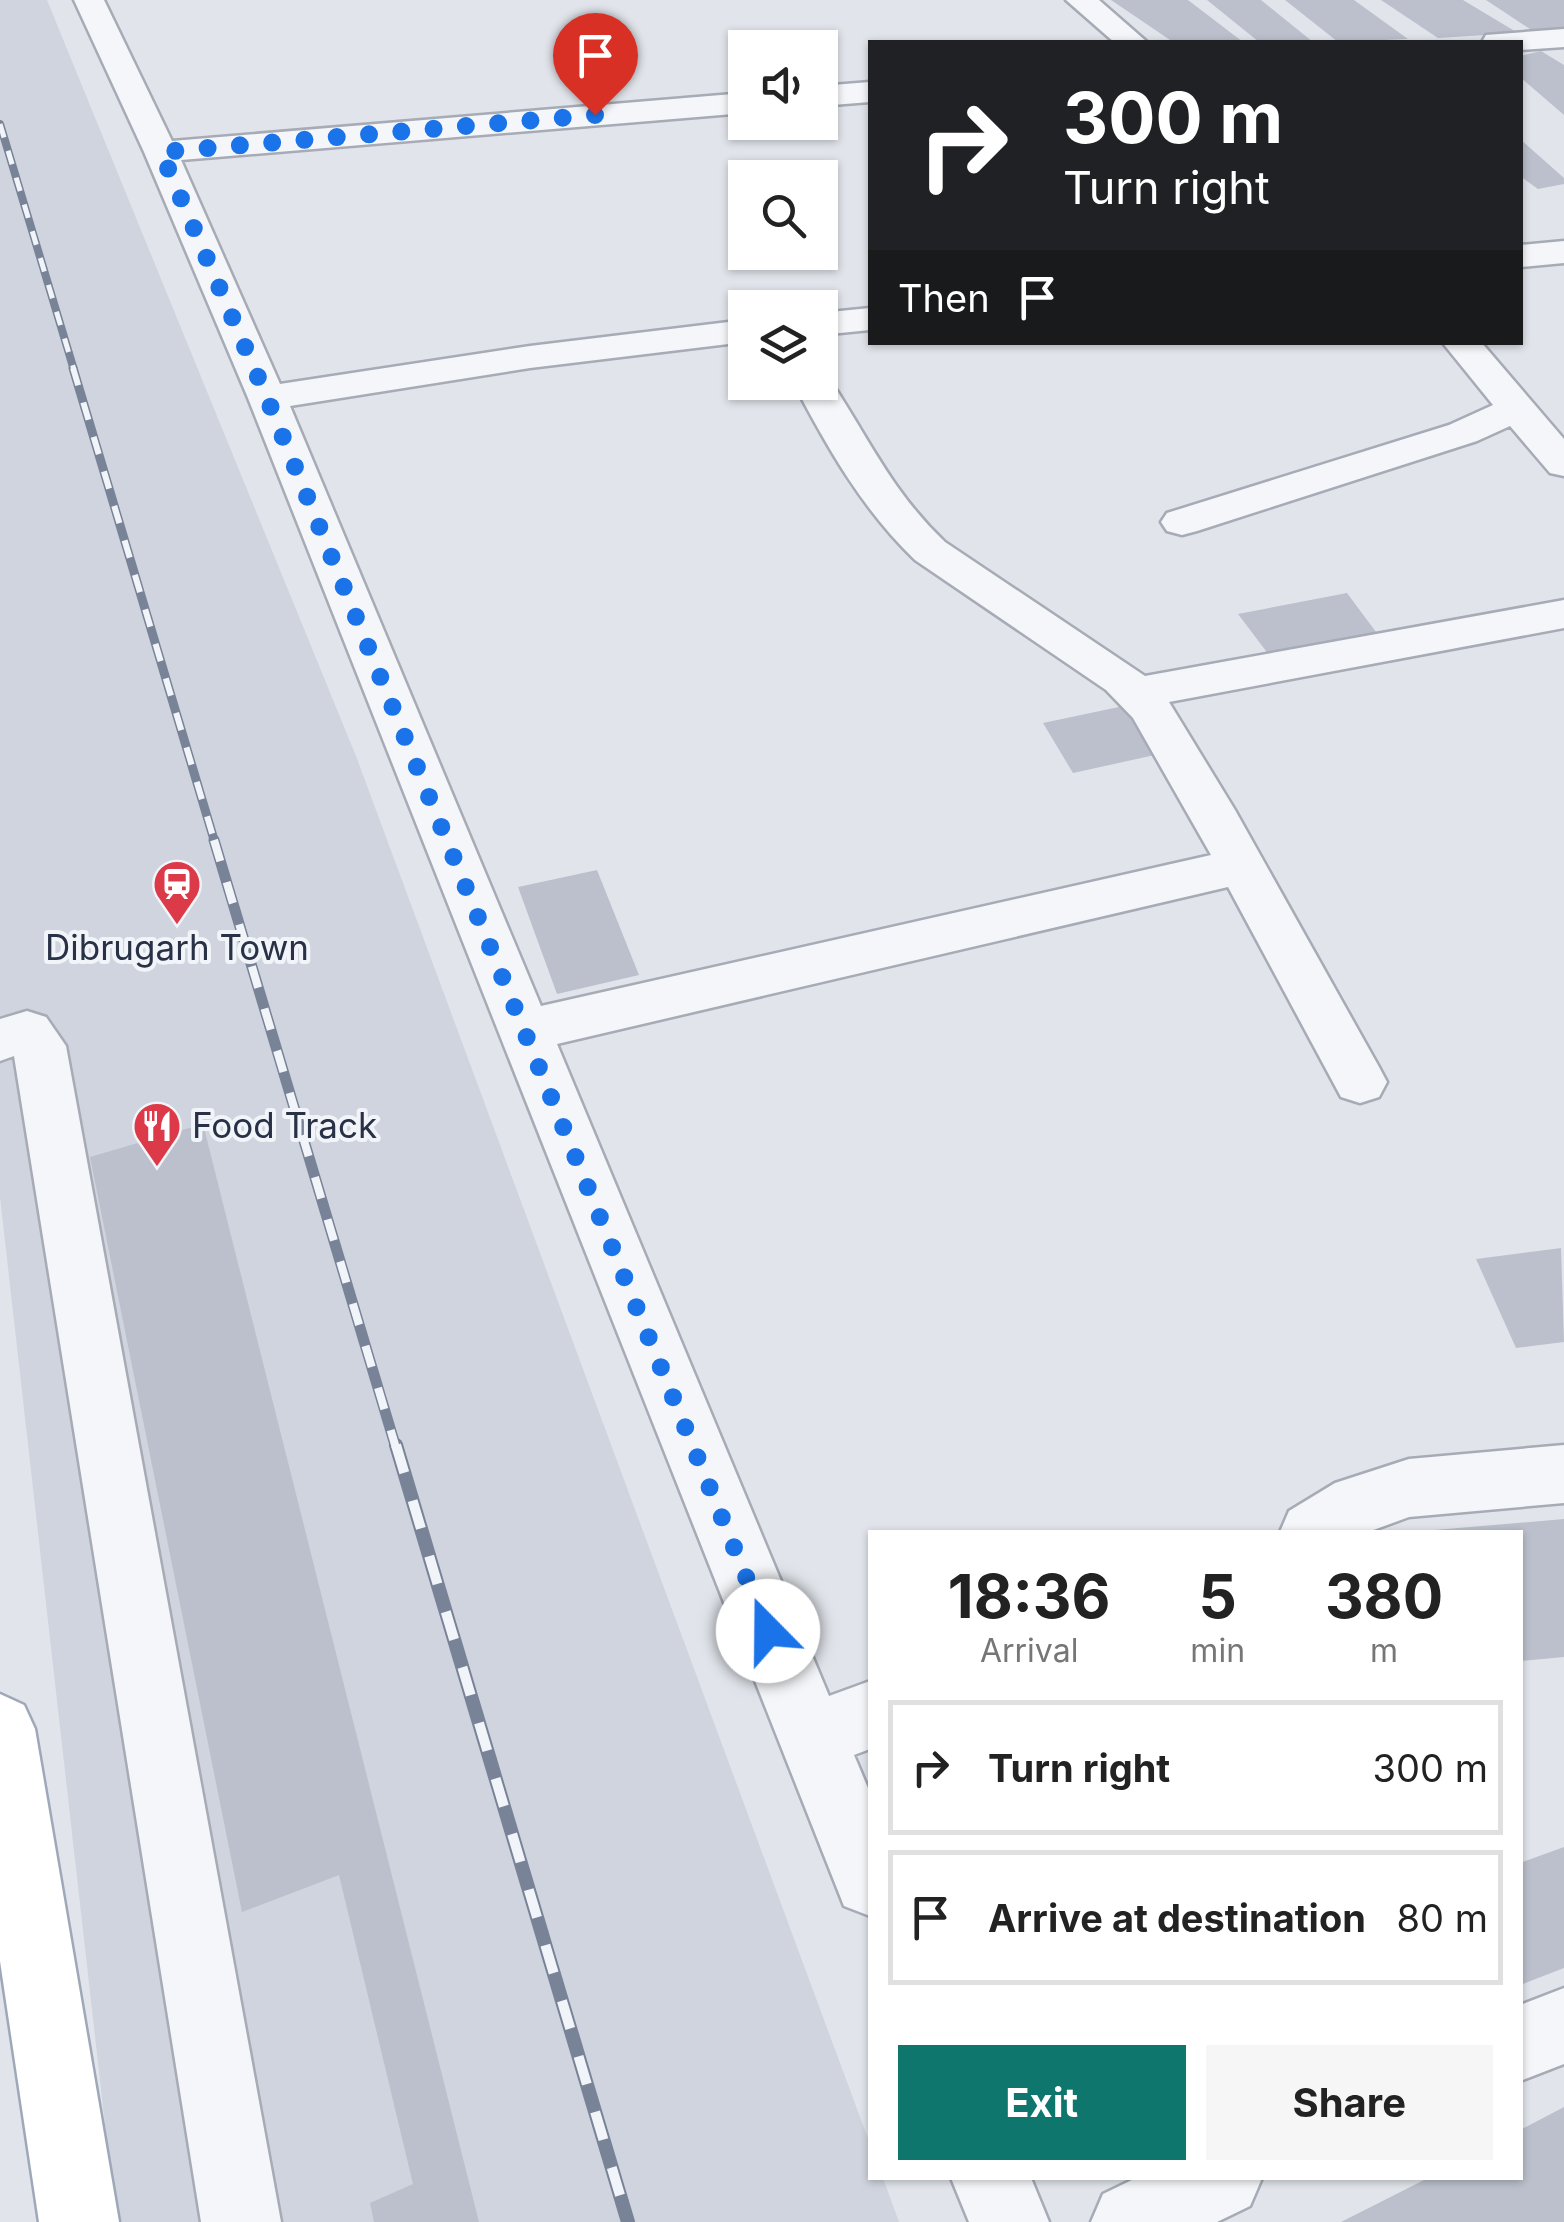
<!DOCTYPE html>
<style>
body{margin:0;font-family:Inter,sans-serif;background:#f6f6f6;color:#222;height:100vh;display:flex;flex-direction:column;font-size:38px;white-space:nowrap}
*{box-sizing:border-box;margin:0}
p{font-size:32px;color:#767676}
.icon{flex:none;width:55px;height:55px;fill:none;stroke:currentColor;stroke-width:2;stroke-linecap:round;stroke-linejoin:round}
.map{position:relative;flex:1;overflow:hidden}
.side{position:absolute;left:868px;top:1530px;width:655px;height:650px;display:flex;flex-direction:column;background:#fff;border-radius:0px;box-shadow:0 2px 8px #0004}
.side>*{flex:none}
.banner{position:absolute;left:868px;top:40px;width:655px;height:305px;border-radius:0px;box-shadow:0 2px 8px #0004;background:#202124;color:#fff;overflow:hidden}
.buttons{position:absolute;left:728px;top:30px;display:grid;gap:20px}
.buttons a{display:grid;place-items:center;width:110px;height:110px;border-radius:0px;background:#fff;box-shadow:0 2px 8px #0004;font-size:50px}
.pin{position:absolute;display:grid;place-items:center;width:85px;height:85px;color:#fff;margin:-102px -42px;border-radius:50% 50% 50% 0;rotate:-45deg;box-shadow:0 0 10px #0007}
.pin .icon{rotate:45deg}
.me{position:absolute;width:110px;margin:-55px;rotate:338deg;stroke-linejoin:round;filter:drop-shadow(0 0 8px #0008)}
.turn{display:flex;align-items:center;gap:35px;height:210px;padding:0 30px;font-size:45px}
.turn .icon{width:130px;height:130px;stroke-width:2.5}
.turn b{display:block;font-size:70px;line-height:85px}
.then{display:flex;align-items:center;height:95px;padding:0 30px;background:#0003;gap:20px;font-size:38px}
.eta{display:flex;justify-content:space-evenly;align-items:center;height:170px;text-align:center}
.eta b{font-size:60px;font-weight:700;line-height:70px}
.action{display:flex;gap:20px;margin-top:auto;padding:20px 30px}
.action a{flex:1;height:115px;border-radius:0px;background:#0f766e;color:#fff;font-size:40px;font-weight:700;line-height:115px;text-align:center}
.action a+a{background:#f6f6f6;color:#222}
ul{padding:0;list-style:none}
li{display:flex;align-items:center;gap:30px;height:135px;margin:0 20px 15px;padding:0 10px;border:5px solid #e0e0e0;border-radius:0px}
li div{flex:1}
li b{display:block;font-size:38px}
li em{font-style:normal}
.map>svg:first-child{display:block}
</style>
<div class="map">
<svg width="1564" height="2222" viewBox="0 0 1564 2222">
<rect width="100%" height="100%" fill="#e1e5eb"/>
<path fill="#cfd4de" d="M 0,0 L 47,0 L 356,756 L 870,2144 L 870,2178 L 883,2178 L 899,2222 L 116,2222 L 0,1197 Z"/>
<path fill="#bbc0cc" d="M 1111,0 L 1188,0 L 1243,42 L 1173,42 Z
M 1207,0 L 1261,0 L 1313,42 L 1259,42 Z
M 1285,0 L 1354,0 L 1408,39 L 1338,42 Z
M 1381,0 L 1463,0 L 1518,33 L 1438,38 Z
M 1486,0 L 1564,0 L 1564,27 L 1533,31 Z
M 1541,51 L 1564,65 L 1564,115 L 1520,77 L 1520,56 Z
M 1520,139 L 1564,178 L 1564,184 L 1538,189 L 1520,176 Z
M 1347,593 L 1382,640 L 1275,663 L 1238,614 Z
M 1133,704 L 1164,753 L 1073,773 L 1043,723 Z
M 597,870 L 639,975 L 557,994 L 518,887 Z
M 203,1124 L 479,2222 L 374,2222 L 370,2203 L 413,2184 L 339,1875 L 242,1912 L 90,1157 Z
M 1561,1248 L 1564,1342 L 1516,1348 L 1476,1259 Z
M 1564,1519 L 1564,1657 L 1520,1661 L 1520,1532 L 1411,1532 Z
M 1564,1847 L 1564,1968 L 1523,1984 L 1520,1863 Z
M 1564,2107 L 1564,2222 L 1341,2222 L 1428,2178 L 1520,2178 L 1520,2130 Z"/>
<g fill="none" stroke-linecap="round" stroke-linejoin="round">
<g stroke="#a6abb6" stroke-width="5">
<path id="minor" d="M 74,0 L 104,0 L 172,141 L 745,93 L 745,113 L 181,160 L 280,384 L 530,346 L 745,320 L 745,342 L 530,368 L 290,406 L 541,1006 L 1211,855 L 1133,718 L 1106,690 L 915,560 C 862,509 827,447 793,382 L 820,382 L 820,372 L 826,374 C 867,434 890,490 945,542 L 1145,676 L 1564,600 L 1564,628 L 1169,702 L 1235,810 L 1379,1067 L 1387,1082 L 1379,1097 L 1360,1103 L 1341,1097 L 1228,887 L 557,1044 L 829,1696 L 870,1681 L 870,1749 L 854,1755 L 870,1793 L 870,1916 L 844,1906 L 248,398 L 144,152 Z
M 1066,0 L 1099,0 L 1147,42 L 1114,42 Z
M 1564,29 L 1564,47 L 1520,50 L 1520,42 L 1482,42 L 1486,35 Z
M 870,82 L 870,102 L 820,106 L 820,86 Z
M 1564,241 L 1564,263 L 1520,267 L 1520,245 Z
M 870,308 L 870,330 L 820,335 L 820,313 Z
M 1442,342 L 1481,342 L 1564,439 L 1564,476 L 1550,473 L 1510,426 L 1477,441 L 1197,531 L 1182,535 L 1167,531 L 1161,522 L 1167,513 L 1449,425 L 1493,405 Z
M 27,1011 L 46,1017 L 66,1046 L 281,2222 L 201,2222 L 14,1056 L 0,1061 L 0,1019 Z
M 1564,1445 L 1564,1503 L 1409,1517 L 1368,1532 L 1280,1532 L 1289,1511 L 1335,1483 L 1409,1459 Z
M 1564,1988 L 1564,2064 L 1520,2081 L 1520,2005 Z
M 951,2178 L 1031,2178 L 1049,2222 L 969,2222 Z
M 1136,2178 L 1262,2178 L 1250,2206 L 1217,2222 L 1091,2222 L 1103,2194 Z"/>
</g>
<g stroke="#9fa8b9" stroke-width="5">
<path id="major" d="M 0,1694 L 24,1705 L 35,1729 L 119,2222 L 39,2222 L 0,1961 Z"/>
</g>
<use href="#minor" fill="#f5f6f9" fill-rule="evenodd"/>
<use href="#major" fill="#fff" fill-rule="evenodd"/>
<g stroke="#798397" stroke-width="8">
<path id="rail-far3" d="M 0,124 L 74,370"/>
</g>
<g stroke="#798397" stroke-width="9">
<path id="rail-far2" d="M 73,368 L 215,843"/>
</g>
<g stroke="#798397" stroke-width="11">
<path id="rail-far1" d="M 214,840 L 396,1448"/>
</g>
<g stroke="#798397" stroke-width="14">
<path id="rail" d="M 396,1445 L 628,2222"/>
</g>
<use href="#rail-far3" stroke="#f1f4f8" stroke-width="5" stroke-dasharray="14" stroke-linecap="butt"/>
<use href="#rail-far2" stroke="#f1f4f8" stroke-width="6" stroke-dasharray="18" stroke-linecap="butt"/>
<use href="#rail-far1" stroke="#f1f4f8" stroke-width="8" stroke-dasharray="22" stroke-linecap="butt"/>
<use href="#rail" stroke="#f1f4f8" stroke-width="10" stroke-dasharray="29" stroke-linecap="butt"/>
</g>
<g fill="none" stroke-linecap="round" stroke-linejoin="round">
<path stroke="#1a73e8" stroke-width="18" stroke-dasharray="0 32.4" d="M 595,115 L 161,152 L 267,398 L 768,1631"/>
</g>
<defs>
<g id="station-pin" transform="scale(2.5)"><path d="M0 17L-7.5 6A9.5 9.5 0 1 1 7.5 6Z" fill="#dd3a49" stroke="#f1f4f8"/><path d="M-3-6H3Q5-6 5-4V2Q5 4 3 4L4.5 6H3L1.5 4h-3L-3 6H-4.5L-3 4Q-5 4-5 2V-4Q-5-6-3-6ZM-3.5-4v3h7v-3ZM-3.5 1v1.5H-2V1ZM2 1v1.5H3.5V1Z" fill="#fff"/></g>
<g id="restaurant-pin" transform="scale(2.5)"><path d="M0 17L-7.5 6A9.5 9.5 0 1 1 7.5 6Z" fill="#dd3a49" stroke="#f1f4f8"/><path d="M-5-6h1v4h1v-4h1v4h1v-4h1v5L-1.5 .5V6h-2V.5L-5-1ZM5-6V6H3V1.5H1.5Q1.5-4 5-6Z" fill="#fff"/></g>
</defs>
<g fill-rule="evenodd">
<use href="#station-pin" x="177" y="884"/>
<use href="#restaurant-pin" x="157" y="1126"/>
</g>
<g text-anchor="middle" stroke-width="8" stroke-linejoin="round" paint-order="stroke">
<g font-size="35" fill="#283145" stroke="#f1f4f8">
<text x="177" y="960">Dibrugarh Town</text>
<text x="192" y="1138" text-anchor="start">Food Track</text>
</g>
</g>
</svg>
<div class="buttons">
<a><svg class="icon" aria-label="sound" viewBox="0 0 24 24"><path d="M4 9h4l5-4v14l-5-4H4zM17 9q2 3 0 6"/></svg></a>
<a><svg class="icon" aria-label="search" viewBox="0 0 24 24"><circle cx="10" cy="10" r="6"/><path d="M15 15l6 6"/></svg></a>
<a><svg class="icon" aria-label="layers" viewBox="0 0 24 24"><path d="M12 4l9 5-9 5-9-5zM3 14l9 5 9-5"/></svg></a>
</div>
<div class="pin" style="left:595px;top:115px;background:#d93025"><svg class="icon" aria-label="arrive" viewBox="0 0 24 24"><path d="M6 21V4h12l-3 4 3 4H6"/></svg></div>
<svg class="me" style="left:768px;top:1631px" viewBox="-20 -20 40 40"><circle r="19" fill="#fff"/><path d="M0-13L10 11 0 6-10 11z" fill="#1a73e8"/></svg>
<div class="banner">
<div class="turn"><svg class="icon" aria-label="right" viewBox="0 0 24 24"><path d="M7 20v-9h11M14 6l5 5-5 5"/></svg><div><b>300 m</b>Turn right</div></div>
<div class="then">Then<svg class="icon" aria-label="arrive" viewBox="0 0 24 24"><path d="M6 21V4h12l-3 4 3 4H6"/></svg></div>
</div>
<section class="side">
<div class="eta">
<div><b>18:36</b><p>Arrival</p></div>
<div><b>5</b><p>min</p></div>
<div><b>380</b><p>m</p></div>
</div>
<ul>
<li><svg class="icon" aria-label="right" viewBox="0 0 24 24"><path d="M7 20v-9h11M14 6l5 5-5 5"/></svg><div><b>Turn right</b></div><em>300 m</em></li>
<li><svg class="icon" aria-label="arrive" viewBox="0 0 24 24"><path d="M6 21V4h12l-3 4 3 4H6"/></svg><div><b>Arrive at destination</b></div><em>80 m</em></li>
</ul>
<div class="action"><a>Exit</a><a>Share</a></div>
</section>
</div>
